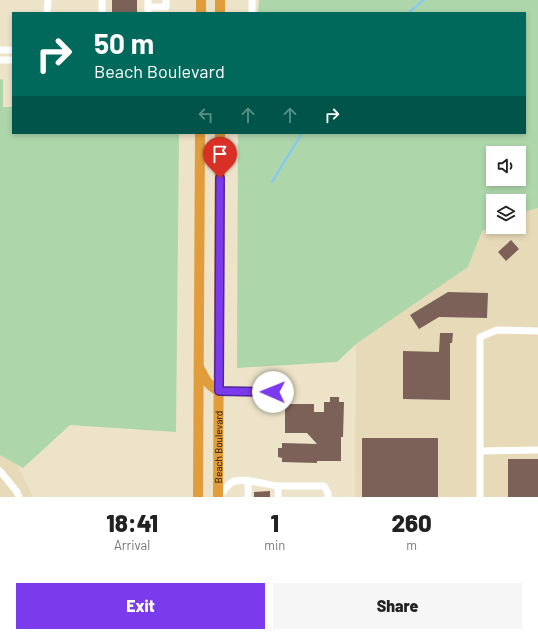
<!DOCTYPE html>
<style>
body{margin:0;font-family:Barlow,sans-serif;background:#f6f6f6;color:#222;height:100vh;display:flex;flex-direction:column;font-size:15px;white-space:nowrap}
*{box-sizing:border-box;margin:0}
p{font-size:13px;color:#767676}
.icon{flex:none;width:22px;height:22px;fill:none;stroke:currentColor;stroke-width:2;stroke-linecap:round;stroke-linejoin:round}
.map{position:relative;height:497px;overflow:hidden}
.side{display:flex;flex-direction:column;background:#fff;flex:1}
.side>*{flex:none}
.top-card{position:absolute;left:12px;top:12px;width:514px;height:122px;border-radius:0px;box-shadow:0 2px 6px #0003;background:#00695c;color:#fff;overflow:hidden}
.buttons{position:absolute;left:486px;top:146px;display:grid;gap:8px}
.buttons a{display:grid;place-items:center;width:40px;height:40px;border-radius:0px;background:#fff;box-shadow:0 2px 6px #0003;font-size:20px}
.pin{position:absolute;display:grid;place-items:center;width:34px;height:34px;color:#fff;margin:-41px -17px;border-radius:50% 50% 50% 0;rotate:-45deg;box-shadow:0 0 4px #0007}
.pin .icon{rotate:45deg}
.me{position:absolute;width:44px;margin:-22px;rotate:271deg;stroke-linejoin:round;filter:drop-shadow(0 0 3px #0008)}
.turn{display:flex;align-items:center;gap:14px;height:84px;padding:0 16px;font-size:18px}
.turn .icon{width:52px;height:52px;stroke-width:2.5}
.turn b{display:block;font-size:28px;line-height:34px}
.lanes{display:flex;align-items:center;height:38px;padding:0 16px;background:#0003;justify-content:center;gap:20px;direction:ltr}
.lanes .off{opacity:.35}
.eta{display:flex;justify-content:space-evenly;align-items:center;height:68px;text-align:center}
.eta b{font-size:24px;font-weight:800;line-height:28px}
.button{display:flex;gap:8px;margin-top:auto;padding:8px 16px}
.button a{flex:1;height:46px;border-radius:0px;background:#7c3aed;color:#fff;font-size:16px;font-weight:800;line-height:46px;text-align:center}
.button a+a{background:#f6f6f6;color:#222}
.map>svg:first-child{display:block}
</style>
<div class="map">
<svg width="538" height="497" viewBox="0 0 538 497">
<rect width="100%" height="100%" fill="#ede3c9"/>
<path fill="#e7dab8" d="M 538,208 L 538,497 L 355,497 L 356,344 L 468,267 L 482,231 L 493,226 L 493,227 L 519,227 L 519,213 Z
M 0,429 L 33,497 L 0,497 Z"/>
<path fill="#add6ab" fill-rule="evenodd" d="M 259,0 L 538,0 L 538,208 L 519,213 L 519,201 L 493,201 L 493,226 L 482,231 L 468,267 L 356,344 L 337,362 L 237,368 L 238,133 L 525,133 L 525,13 L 258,13 ZM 493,153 L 519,153 L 519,179 L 493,179 Z
M 0,79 L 3,80 L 3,107 L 13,107 L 13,133 L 179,133 L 176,432 L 70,425 L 23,468 L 0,455 Z"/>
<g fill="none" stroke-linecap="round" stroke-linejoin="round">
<path stroke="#80c8f9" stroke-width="2" d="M 408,13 L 424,0
M 272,182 L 302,133"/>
</g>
<path fill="#7b6157" d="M 112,0 L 137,0 L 137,13 L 112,13 Z
M 511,240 L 519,249 L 506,261 L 498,252 Z
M 448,292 L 488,293 L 487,318 L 439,317 L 419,329 L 410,315 Z
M 440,333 L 453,333 L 452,343 L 450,343 L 450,400 L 403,399 L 403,351 L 439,352 Z
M 330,397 L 339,397 L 339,402 L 344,402 L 343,437 L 341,437 L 341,461 L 317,461 L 317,463 L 282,462 L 282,458 L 278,457 L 278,448 L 282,448 L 282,443 L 317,444 L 307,433 L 285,433 L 285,404 L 314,404 L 314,412 L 324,412 L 324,402 L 330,402 Z
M 362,438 L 438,438 L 438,497 L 362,497 Z
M 508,459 L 538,459 L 538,497 L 508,497 Z
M 270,491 L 270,497 L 254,497 L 254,492 Z"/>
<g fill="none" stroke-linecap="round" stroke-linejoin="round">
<path stroke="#fff" stroke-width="7" d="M 252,0 L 252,13
M 148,7 L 166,7 L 166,0
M 47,13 L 48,0
M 102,13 L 102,0
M 148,13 L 148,0
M 0,50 L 13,50
M 0,60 L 13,60
M 219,391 L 288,392
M 480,451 L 538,450
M 0,471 L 17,492 L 19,497
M 248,480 L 248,497
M 218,497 C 223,493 226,486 231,483 C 239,476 267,485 278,486
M 278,497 L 278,486 L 324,486 L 328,493 L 328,497
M 480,497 L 480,337 L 497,330 L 538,331"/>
<g stroke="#e19c3c" stroke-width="10">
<path d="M 201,0 L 201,13"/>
<path d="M 220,13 L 220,0"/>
<path d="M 200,369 C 205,379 208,386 219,391"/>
<path d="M 198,497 L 200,133"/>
<path id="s1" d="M 218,497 L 220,133"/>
</g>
</g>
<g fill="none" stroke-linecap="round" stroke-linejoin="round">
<g stroke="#51269a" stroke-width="10">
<path id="route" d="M 220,178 L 219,391 L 273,392"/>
</g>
<use href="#route" stroke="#7c3aed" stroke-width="7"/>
</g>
<g text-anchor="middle" stroke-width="3" stroke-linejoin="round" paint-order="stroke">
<g font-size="10" fill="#110e06" stroke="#fff">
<text dy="4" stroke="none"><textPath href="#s1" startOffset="50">Beach Boulevard</textPath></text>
</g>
</g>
</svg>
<div class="buttons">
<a><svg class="icon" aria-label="sound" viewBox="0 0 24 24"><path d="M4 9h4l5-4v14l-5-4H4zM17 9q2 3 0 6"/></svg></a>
<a><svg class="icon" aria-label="layers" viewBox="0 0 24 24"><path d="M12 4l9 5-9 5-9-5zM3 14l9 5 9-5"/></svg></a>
</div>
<div class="pin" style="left:220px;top:178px;background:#d93025"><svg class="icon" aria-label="arrive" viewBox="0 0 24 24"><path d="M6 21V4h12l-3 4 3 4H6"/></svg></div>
<svg class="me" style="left:273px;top:392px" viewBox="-20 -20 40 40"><circle r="19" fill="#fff"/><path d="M0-13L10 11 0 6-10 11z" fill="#7c3aed"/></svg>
<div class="top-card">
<div class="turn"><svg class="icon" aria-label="right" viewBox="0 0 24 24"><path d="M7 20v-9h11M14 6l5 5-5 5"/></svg><div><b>50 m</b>Beach Boulevard</div></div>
<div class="lanes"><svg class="icon off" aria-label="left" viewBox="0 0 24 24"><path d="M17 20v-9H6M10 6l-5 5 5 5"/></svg><svg class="icon off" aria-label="ahead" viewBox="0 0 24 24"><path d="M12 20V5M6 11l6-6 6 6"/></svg><svg class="icon off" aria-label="ahead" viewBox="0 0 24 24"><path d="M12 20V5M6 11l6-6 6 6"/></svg><svg class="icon" aria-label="right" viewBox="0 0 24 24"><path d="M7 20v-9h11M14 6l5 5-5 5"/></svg></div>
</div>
</div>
<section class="side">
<div class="eta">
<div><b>18:41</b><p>Arrival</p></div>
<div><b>1</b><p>min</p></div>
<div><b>260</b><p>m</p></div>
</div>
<div class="button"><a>Exit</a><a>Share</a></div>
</section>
